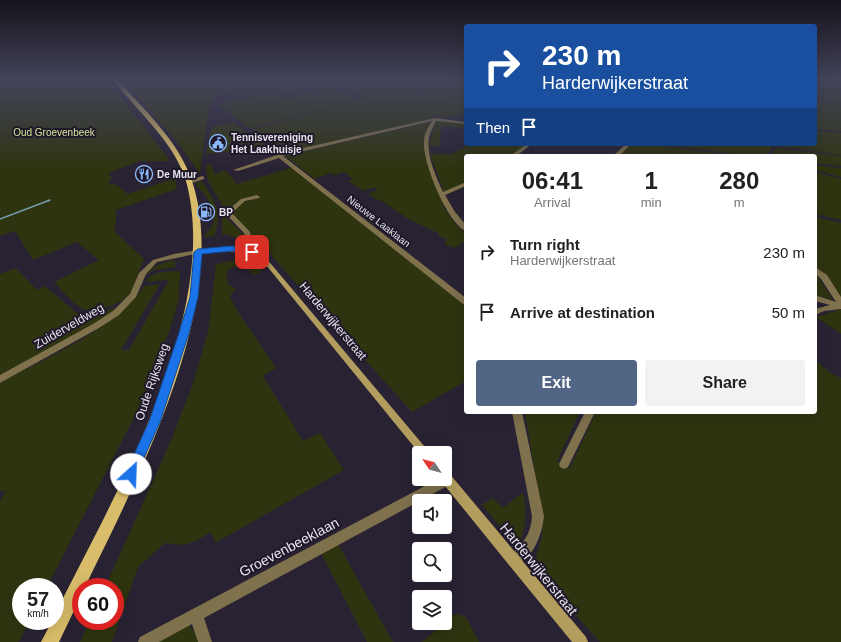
<!DOCTYPE html>
<style>
body{margin:0;font-family:Arial,sans-serif;background:#f2f2f2;color:#222;height:100vh;display:flex;flex-direction:column;font-size:15px;white-space:nowrap}
*{box-sizing:border-box;margin:0}
p{font-size:13px;color:#767676}
.icon{flex:none;width:22px;height:22px;fill:none;stroke:currentColor;stroke-width:2;stroke-linecap:round;stroke-linejoin:round}
.map{position:relative;flex:1;overflow:hidden}
.sheet{position:absolute;left:464px;top:154px;width:353px;height:260px;display:flex;flex-direction:column;background:#fff;border-radius:4px;box-shadow:0 4px 16px #0002}
.sheet>*{flex:none}
.guide{position:absolute;left:464px;top:24px;width:353px;height:122px;border-radius:4px;box-shadow:0 4px 16px #0002;background:#1a4fa0;color:#fff;overflow:hidden}
.needle{width:26px;rotate:305deg}
.controls{position:absolute;left:412px;top:446px;display:grid;gap:8px}
.controls a{display:grid;place-items:center;width:40px;height:40px;border-radius:4px;background:#fff;box-shadow:0 4px 16px #0002;font-size:20px}
.speed{position:absolute;left:12px;top:578px;display:flex;gap:8px;font-size:20px;font-weight:700;text-align:center}
.speed>*{display:grid;place-content:center;width:52px;height:52px;border-radius:50%;background:#fff;box-shadow:0 4px 16px #0002;line-height:1}
.speed small{font-size:10px;font-weight:400}
.speed .limit{border:6px solid #d22;background:#fff;color:#111}
.pin{position:absolute;display:grid;place-items:center;width:34px;height:34px;color:#fff;margin:-17px;border-radius:8px;box-shadow:0 2px 6px #0006}
.me{position:absolute;width:44px;margin:-22px;rotate:25deg;stroke-linejoin:round;filter:drop-shadow(0 0 3px #0008)}
.turn{display:flex;align-items:center;gap:14px;height:84px;padding:0 12px;font-size:18px}
.turn .icon{width:52px;height:52px;stroke-width:2.5}
.turn b{display:block;font-size:28px;line-height:34px}
.then{display:flex;align-items:center;height:38px;padding:0 12px;background:#0003;gap:8px;font-size:15px}
.eta{display:flex;justify-content:space-evenly;align-items:center;height:68px;text-align:center}
.eta b{font-size:24px;font-weight:700;line-height:28px}
.primary-button{display:flex;gap:8px;margin-top:auto;padding:8px 12px}
.primary-button a{flex:1;height:46px;border-radius:4px;background:#516684;color:#fff;font-size:16px;font-weight:700;line-height:46px;text-align:center}
.primary-button a+a{background:#f2f2f2;color:#222}
ul{padding:0;list-style:none}
li{display:flex;align-items:center;gap:12px;height:60px;padding:0 12px}
li div{flex:1}
li b{display:block;font-size:15px}
li em{font-style:normal}
.map>svg:first-child{display:block}
</style>
<div class="map">
<svg width="841" height="642" viewBox="0 0 841 642">
<rect width="100%" height="100%" fill="#292233"/>
<path fill="#2e3410" d="M 0,79 L 107,79 L 170,161 L 140,161 L 108,173 L 112,178 L 110,180 L 111,181 L 108,183 L 110,185 L 114,183 L 128,194 L 175,178 L 177,189 L 116,210 L 116,222 L 114,231 L 144,259 L 129,297 C 116,304 96,315 81,308 C 73,304 61,289 54,282 L 99,260 L 77,242 L 33,260 L 15,231 L 0,236 Z
M 121,79 L 309,79 L 213,97 L 208,112 L 200,173 L 174,138 Z
M 312,79 L 391,79 L 422,90 L 424,88 L 396,79 L 466,79 L 466,114 L 437,118 L 437,116 L 434,115 L 432,119 L 283,153 L 252,130 L 364,98 L 332,86 L 331,83 Z
M 815,79 L 841,79 L 841,104 L 815,101 Z
M 287,85 L 309,91 L 327,86 L 361,99 L 250,129 L 219,105 C 235,101 259,91 275,93 C 279,94 283,96 287,98 L 297,95 C 277,83 250,101 228,94 Z
M 815,102 L 841,105 L 841,131 L 815,129 Z
M 440,121 L 466,124 L 466,126 L 463,128 L 442,126 L 440,134 L 440,146 L 429,146 L 435,123 Z
M 233,122 L 266,147 L 237,155 L 233,151 L 206,154 L 212,127 Z
M 430,122 L 425,150 L 428,167 L 445,209 L 456,225 L 466,233 L 466,240 L 455,248 L 445,245 L 446,239 L 439,236 L 438,233 L 408,219 L 379,199 L 377,200 L 368,194 L 378,190 L 374,187 L 364,191 L 348,181 L 353,179 L 344,172 L 335,175 L 330,173 L 315,179 L 285,156 Z
M 815,131 L 841,133 L 841,155 L 778,146 L 780,144 L 815,144 Z
M 469,144 L 527,144 L 510,156 L 466,156 L 466,182 L 444,192 L 430,154 L 452,154 Z
M 632,144 L 648,144 L 737,156 L 618,156 Z
M 657,144 L 755,144 L 773,147 L 766,156 L 750,156 Z
M 776,148 L 841,156 L 841,166 L 815,163 L 815,156 L 770,156 Z
M 212,164 L 214,174 L 225,170 L 237,184 L 294,167 L 466,304 L 466,381 L 412,412 L 267,251 L 259,244 L 249,241 L 250,232 L 231,213 L 243,202 L 259,198 L 243,200 L 226,212 L 227,218 L 243,234 L 243,239 L 222,234 L 222,205 L 208,181 L 206,165 Z
M 815,165 L 841,168 L 841,177 L 815,170 Z
M 815,172 L 841,179 L 841,220 L 815,214 Z
M 201,181 C 215,198 223,215 214,236 L 204,237 C 206,233 211,228 213,224 C 217,210 205,193 195,184 Z
M 815,217 L 841,223 L 841,298 L 827,277 L 815,267 Z
M 175,260 L 175,267 L 154,270 L 146,275 C 153,264 163,263 175,260 Z
M 236,260 L 252,262 L 263,272 L 253,275 C 247,266 237,264 227,271 L 228,284 L 236,289 L 230,296 L 236,309 L 276,368 L 263,376 L 303,441 L 320,433 L 344,470 L 215,543 L 211,532 L 196,541 L 184,545 L 165,543 L 138,567 L 112,642 L 80,642 L 90,621 L 115,621 L 115,587 L 105,587 L 170,443 L 192,386 L 208,332 L 216,264 Z
M 16,268 L 37,290 L 45,286 L 78,314 L 94,314 L 120,306 L 108,317 L 0,377 L 0,274 Z
M 180,271 L 179,299 L 170,329 L 142,402 L 47,587 L 21,587 L 21,621 L 30,621 L 19,642 L 0,642 L 0,501 L 6,491 L 0,491 L 0,383 C 45,358 116,329 144,286 L 160,284 L 121,350 L 129,350 L 169,280 L 146,282 C 152,270 168,272 180,271 Z
M 815,272 L 833,300 L 815,295 Z
M 841,309 L 841,334 L 816,317 Z
M 815,360 L 832,374 L 841,378 L 841,642 L 600,642 L 548,585 L 533,566 L 542,536 L 543,521 L 525,412 L 580,412 L 557,461 L 570,468 L 596,412 L 815,412 Z
M 523,492 C 527,514 526,527 518,548 L 482,505 L 493,498 L 503,508 Z
M 338,544 L 393,642 L 367,642 L 321,553 Z
M 458,614 L 466,617 L 479,642 L 422,642 L 453,615 Z
M 188,624 L 194,631 L 198,642 L 156,642 Z"/>
<g fill="none" stroke-linecap="round" stroke-linejoin="round">
<path stroke="#799db0" stroke-width="1.5" d="M 0,219 L 50,200"/>
<path fill="#7f714c" fill-rule="evenodd" d="M 435,118 L 466,122 L 466,124 L 436,121 C 434,126 430,132 429,138 C 426,155 436,177 443,192 L 466,182 L 466,186 L 445,195 L 455,212 L 466,225 L 466,231 C 447,223 422,161 424,141 C 424,134 428,127 432,121 L 283,156 L 466,298 L 466,305 L 463,304 L 279,158 L 238,171 L 233,170 L 277,155 L 277,154 Z
M 527,144 L 532,144 L 516,156 L 510,156 Z
M 626,144 L 631,144 L 619,156 L 613,156 Z
M 202,176 L 204,177 L 204,179 L 189,184 L 186,182 Z
M 257,195 L 260,197 L 259,198 L 245,201 L 232,213 L 250,232 L 251,236 L 246,250 L 243,252 L 241,251 L 240,250 L 245,236 L 244,233 L 225,213 L 241,199 Z
M 198,250 L 200,251 L 200,253 L 157,262 L 146,274 L 136,297 L 119,315 L 99,328 L 0,383 L 0,375 L 93,324 L 113,311 L 130,294 L 139,273 L 153,260 L 174,254 Z
M 815,267 L 827,275 L 841,297 L 841,309 L 824,311 L 815,315 L 815,309 L 830,305 L 815,301 L 815,295 L 836,302 L 821,279 L 815,273 Z
M 512,412 L 522,412 L 544,516 C 542,536 533,559 513,567 L 509,565 L 507,561 C 509,556 513,552 517,548 C 527,539 531,530 532,516 Z
M 585,412 L 595,412 L 568,467 L 564,469 L 560,467 L 559,464 Z
M 447,475 L 451,476 L 452,480 L 451,484 L 204,618 L 212,642 L 198,642 L 192,624 L 159,642 L 138,642 L 140,637 L 438,479 L 445,479 L 445,476 Z"/>
<path fill="#b29c5e" fill-rule="evenodd" d="M 232,247 L 250,250 L 266,258 L 430,453 L 419,453 L 262,260 C 240,250 221,250 198,254 L 195,252 L 196,251 L 215,248 Z
M 445,472 L 449,473 L 586,637 L 588,642 L 572,642 L 509,565 L 441,481 L 441,479 L 445,479 Z"/>
<path fill="#d9bd6b" fill-rule="evenodd" d="M 113,79 L 117,79 C 144,110 179,141 192,181 C 232,301 137,479 85,587 L 81,587 L 81,596 L 59,642 L 41,642 L 52,621 L 55,621 L 55,614 C 113,498 222,313 186,181 C 174,141 137,112 113,79 Z"/>
</g>
<linearGradient id="sky" x2="0" y2="1"><stop stop-color="#17131c"/><stop offset="0.47" stop-color="#43445b"/><stop offset="1" stop-color="#43445b" stop-opacity="0"/></linearGradient>
<rect width="841" height="169" fill="url(#sky)"/>
<path fill="#1a73e8" stroke="#114b97" d="M 232,246 L 255,252 L 252,254 L 232,251 L 202,254 L 198,297 L 189,333 L 160,422 L 135,478 L 131,479 L 127,478 L 125,474 L 149,422 L 179,333 L 190,297 L 194,252 L 198,249 Z"/>
<defs>
<g id="civic-ring" transform="scale(0.9)"><circle r="9.5" fill="#201929" stroke="#8bbafc" stroke-width="1.5"/><path d="M-.6-6.5H3V-4.5H.6V-3L4-1V1h2V6H-6V1h2V-1L-.6-3ZM-1.2 2.5V6h2.4V2.5Z" fill="#8bbafc"/></g>
<g id="restaurant-ring" transform="scale(0.9)"><circle r="9.5" fill="#201929" stroke="#8bbafc" stroke-width="1.5"/><path d="M-5-6h1v4h1v-4h1v4h1v-4h1v5L-1.5 .5V6h-2V.5L-5-1ZM5-6V6H3V1.5H1.5Q1.5-4 5-6Z" fill="#8bbafc"/></g>
<g id="fuel-ring" transform="scale(0.9)"><circle r="9.5" fill="#201929" stroke="#8bbafc" stroke-width="1.5"/><path d="M-5.5-6h7V0h2V4h1.3V-2.5L3-4.5l.8-.8L6-3V5H2.5V1h-1V6h-7ZM-4.2-4.7v3.2H.2V-4.7Z" fill="#8bbafc"/></g>
</defs>
<g fill-rule="evenodd">
<use href="#civic-ring" x="218" y="143"/>
<use href="#restaurant-ring" x="144" y="174"/>
<use href="#fuel-ring" x="206" y="212"/>
</g>
<g text-anchor="middle" stroke-width="4" stroke-linejoin="round" paint-order="stroke">
<g font-size="10" fill="#d7e59b" stroke="#201929">
<text x="54" y="136">Oud Groevenbeek</text>
</g>
<g font-size="10" font-weight="bold" fill="#e7e3ee" stroke="#201929" text-anchor="start">
<text x="231" y="141">Tennisvereniging<tspan x="231" dy="12">Het Laakhuisje</tspan></text>
<text x="157" y="178">De Muur</text>
<text x="219" y="216">BP</text>
</g>
<g font-size="10" fill="#e7e3ee" stroke="#201929">
<text transform="translate(379 221) rotate(38)" y="4">Nieuwe Laaklaan</text>
</g>
<g font-size="12" fill="#e7e3ee" stroke="#201929">
<text transform="translate(333 321) rotate(50)" y="4">Harderwijkerstraat</text>
<text transform="translate(69 326) rotate(-30)" y="4">Zuiderveldweg</text>
<text transform="translate(152 382) rotate(-71)" y="4">Oude Rijksweg</text>
</g>
<g font-size="14" fill="#e7e3ee" stroke="#201929">
<text transform="translate(289 547) rotate(-28)" y="5">Groevenbeeklaan</text>
<text transform="translate(539 569) rotate(51)" y="5">Harderwijkerstraat</text>
</g>
</g>
</svg>
<div class="controls">
<a><svg class="needle" viewBox="-14 -14 28 28"><path d="M0-13l5 13h-10z" fill="#e53935"/><path d="M0 13l5-13h-10z" fill="#767676"/></svg></a>
<a><svg class="icon" aria-label="sound" viewBox="0 0 24 24"><path d="M4 9h4l5-4v14l-5-4H4zM17 9q2 3 0 6"/></svg></a>
<a><svg class="icon" aria-label="search" viewBox="0 0 24 24"><circle cx="10" cy="10" r="6"/><path d="M15 15l6 6"/></svg></a>
<a><svg class="icon" aria-label="layers" viewBox="0 0 24 24"><path d="M12 4l9 5-9 5-9-5zM3 14l9 5 9-5"/></svg></a>
</div>
<div class="speed"><div>57<small>km/h</small></div><div class="limit">60</div></div>
<div class="pin" style="left:252px;top:252px;background:#d93025"><svg class="icon" aria-label="arrive" viewBox="0 0 24 24"><path d="M6 21V4h12l-3 4 3 4H6"/></svg></div>
<svg class="me" style="left:131px;top:474px" viewBox="-20 -20 40 40"><circle r="19" fill="#fff"/><path d="M0-13L10 11 0 6-10 11z" fill="#1a73e8"/></svg>
<div class="guide">
<div class="turn"><svg class="icon" aria-label="right" viewBox="0 0 24 24"><path d="M7 20v-9h11M14 6l5 5-5 5"/></svg><div><b>230 m</b>Harderwijkerstraat</div></div>
<div class="then">Then<svg class="icon" aria-label="arrive" viewBox="0 0 24 24"><path d="M6 21V4h12l-3 4 3 4H6"/></svg></div>
</div>
<section class="sheet">
<div class="eta">
<div><b>06:41</b><p>Arrival</p></div>
<div><b>1</b><p>min</p></div>
<div><b>280</b><p>m</p></div>
</div>
<ul>
<li><svg class="icon" aria-label="right" viewBox="0 0 24 24"><path d="M7 20v-9h11M14 6l5 5-5 5"/></svg><div><b>Turn right</b><p>Harderwijkerstraat</p></div><em>230 m</em></li>
<li><svg class="icon" aria-label="arrive" viewBox="0 0 24 24"><path d="M6 21V4h12l-3 4 3 4H6"/></svg><div><b>Arrive at destination</b></div><em>50 m</em></li>
</ul>
<div class="primary-button"><a>Exit</a><a>Share</a></div>
</section>
</div>
